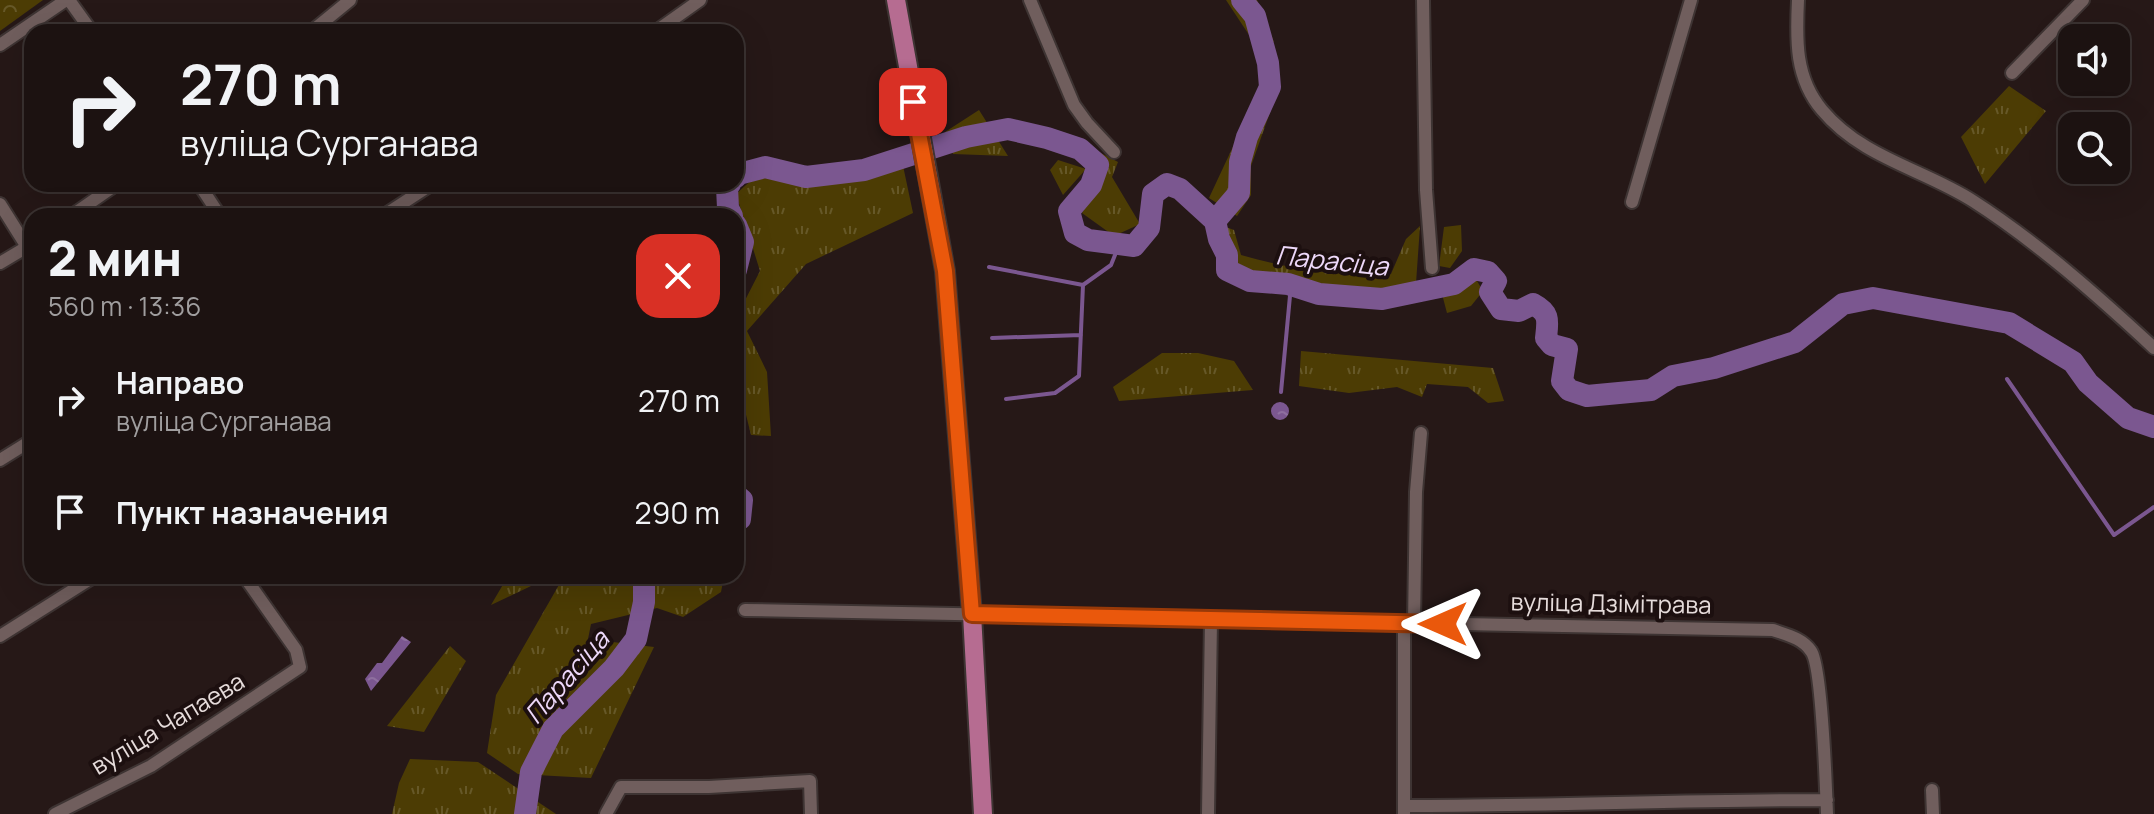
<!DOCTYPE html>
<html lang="ru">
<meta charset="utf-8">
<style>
body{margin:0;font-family:Manrope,sans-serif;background:#29201f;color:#f1f3f6;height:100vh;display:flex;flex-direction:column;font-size:30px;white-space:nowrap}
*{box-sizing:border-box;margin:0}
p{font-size:26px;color:#a09e9f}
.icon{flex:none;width:44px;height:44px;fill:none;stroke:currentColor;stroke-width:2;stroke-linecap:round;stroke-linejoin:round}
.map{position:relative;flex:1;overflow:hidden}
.panel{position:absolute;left:24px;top:208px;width:720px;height:376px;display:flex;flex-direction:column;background:#1c1211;border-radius:24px;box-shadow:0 8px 32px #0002,0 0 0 2px #3a3231}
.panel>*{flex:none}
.hud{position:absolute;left:24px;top:24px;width:720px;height:168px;border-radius:24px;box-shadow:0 8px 32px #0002,0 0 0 2px #3a3231;background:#1c1211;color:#f1f3f6;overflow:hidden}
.tools{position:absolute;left:2058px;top:24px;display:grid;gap:16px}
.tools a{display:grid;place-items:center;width:72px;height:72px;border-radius:16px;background:#1c1211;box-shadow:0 8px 32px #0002,0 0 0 2px #3a3231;font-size:40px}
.pin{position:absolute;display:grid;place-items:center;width:68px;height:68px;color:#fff;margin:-34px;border-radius:16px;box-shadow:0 4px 12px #0006}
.me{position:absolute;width:88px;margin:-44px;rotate:270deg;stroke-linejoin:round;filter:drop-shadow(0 0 6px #0008)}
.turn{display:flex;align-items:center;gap:28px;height:168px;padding:0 24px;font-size:36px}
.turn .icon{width:104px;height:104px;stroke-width:2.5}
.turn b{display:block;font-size:56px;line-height:68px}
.round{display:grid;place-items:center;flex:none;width:84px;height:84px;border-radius:24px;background:#29201f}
.summary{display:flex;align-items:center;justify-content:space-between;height:136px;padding:0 24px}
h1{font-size:48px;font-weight:800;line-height:60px}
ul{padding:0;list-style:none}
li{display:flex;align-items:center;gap:24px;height:112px;padding:0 24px}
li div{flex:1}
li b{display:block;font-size:30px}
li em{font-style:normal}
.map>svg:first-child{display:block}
</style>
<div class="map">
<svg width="2154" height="814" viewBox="0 0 2154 814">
<defs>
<pattern id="grass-tufts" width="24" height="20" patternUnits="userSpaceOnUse" patternTransform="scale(2)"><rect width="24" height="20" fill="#4c3c04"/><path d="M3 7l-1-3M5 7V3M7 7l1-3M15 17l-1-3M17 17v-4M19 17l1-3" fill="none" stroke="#665828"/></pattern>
<pattern id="park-crowns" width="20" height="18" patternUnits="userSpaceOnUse" patternTransform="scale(2)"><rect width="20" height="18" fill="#4c3c04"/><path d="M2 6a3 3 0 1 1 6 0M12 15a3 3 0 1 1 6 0" fill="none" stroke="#665828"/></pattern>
<pattern id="water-ripples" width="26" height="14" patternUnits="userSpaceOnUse" patternTransform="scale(2)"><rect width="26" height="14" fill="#7b5790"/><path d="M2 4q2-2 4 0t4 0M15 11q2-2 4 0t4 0" fill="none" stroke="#8e6f9f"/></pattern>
</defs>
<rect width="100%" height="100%" fill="#261817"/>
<path fill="url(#grass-tufts)" d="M 1226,0 L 1257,0 L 1274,42 L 1253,41 Z
M 2009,86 L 2046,111 L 1985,184 L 1961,137 Z
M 1258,93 L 1274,101 L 1251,166 L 1251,195 L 1237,216 L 1209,198 Z
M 979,110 L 1008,156 L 953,154 L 945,132 Z
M 1097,151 L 1118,162 L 1112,177 L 1140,224 L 1114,236 L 1082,213 L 1095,192 L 1104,169 Z
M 1058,160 L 1086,169 L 1063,195 L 1050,170 Z
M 902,161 L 913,213 L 806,264 L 747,331 L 767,372 L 771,436 L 751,435 L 736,374 L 736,318 L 760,271 L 736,194 L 756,176 L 839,184 Z
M 1461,225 L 1462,251 L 1450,268 L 1439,266 L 1444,227 Z
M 1223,226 L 1234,230 L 1241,255 C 1291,269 1339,277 1391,274 L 1406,239 L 1420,226 L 1416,283 L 1383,294 L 1325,287 L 1284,278 L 1248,276 L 1230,267 L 1231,249 Z
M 1474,276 L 1483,291 L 1471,306 L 1447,313 L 1442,294 L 1454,292 Z
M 1301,351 L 1493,368 L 1504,401 L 1488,403 L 1468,387 L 1427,384 L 1422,397 L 1397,387 L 1349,393 L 1299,386 Z
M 1162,353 L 1198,353 L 1234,361 L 1253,390 L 1119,401 L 1113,387 Z
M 736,443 L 746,446 L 736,506 Z
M 508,576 L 552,576 L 491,605 Z
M 564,576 L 724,576 L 721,592 L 683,617 L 657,608 L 591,624 L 588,639 L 654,647 L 591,778 L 518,774 L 487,753 L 496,695 Z
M 450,646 L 466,661 L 424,732 L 387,726 Z
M 410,759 L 478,762 L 556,814 L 392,814 L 399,783 Z"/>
<path fill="url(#park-crowns)" d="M 0,0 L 43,0 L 0,31 Z"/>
<path fill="url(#water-ripples)" d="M1271 411a9 9 0 1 1 18 0a9 9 0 1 1-18 0Z
M 402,636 L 411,642 L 371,691 L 365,679 L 377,663 L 382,663 Z"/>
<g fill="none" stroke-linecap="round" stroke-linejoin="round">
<path stroke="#7b5790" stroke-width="4" d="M 989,267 L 1083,285
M 992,338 L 1081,335
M 2007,379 L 2114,535 L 2154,507
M 1281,392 L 1291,285
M 1006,399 L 1055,393 L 1079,376 L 1083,285 L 1111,265 L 1119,245"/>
<path stroke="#7b5790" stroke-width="22" d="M 736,177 L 739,174 L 765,167 L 806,177 L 864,170 L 966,137 L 1008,129 L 1047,138 L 1080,149 L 1098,165 L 1091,185 L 1069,211 L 1075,233 L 1088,240 L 1134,246 L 1149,228 L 1153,194 L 1167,184 L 1180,189 L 1215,221 L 1219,239 L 1227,255 L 1227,270 L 1250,281 L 1288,284 L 1319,294 L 1382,299 L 1454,284 L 1474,269 L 1488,272 L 1496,281 L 1490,292 L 1501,309 L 1519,311 L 1533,304 C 1550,313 1548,320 1546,338 L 1552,345 L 1567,349 L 1562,381 L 1569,390 L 1587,396 L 1651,390 L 1673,376 L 1714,368 L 1795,342 L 1843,304 L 1873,298 L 2009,323 L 2073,362 L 2088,383 L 2128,418 L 2154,427
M 730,184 L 727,187 L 728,208 L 732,216
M 1215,221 L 1239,193 L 1240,162 L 1247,137 L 1270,87 L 1268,63 L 1255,16 L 1242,0
M 736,225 L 743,242 L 736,270
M 736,495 L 742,500 L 740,519 L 736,522
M 525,814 L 531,772 L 553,729 L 614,668 L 636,639 L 644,602 L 644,580 L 646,576"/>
<g stroke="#3e3433" stroke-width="16">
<path id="street" d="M 69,0 L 92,32
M 1030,0 L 1074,105 L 1087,123 L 1114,152
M 1423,0 L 1426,190 L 1432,268
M 1798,0 C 1796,40 1795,78 1822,110 C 1862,158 1923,169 1973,201 C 2037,242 2099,297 2154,348
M 311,32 L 350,0
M 655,32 L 700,0
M 0,45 L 66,0
M 2012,73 L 2083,0
M 199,184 L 220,216
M 1632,202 L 1691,0
M 0,204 L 32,255
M 71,216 L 117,184
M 383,216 L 432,184
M 0,263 L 32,244
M 0,460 L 32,440
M 745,610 L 1773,630 C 1787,635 1802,638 1811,651 C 1822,665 1826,789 1827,814
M 1414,624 L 1416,492 L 1421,433
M 0,636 L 95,576
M 1932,790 L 1933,814
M 1404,806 C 1545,806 1686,800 1827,800
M 1404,813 L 1404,624
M 55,814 L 151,766 L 300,667 L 296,650 L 244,576
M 606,814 L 621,787 L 709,787 L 810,781 L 811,814
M 1208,814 L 1211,620"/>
</g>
<g stroke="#3e3433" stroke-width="22">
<path id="primary" d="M 896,0 L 945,271 L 972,614 L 983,814"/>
</g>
<use href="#street" stroke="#705e5d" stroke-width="12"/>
<use href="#primary" stroke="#b66c91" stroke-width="18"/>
</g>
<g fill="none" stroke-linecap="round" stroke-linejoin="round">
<g stroke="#983908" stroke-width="20">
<path id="route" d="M 913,102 L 945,271 L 972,614 L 1443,624"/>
</g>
<use href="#route" stroke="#ea580c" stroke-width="14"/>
</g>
<g text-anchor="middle" stroke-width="8" stroke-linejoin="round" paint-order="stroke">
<g font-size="24" fill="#e6dcdb" stroke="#1c0f0f">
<text transform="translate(1611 604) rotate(1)" y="8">вуліца Дзімітрава</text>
<text transform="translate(168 724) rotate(-31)" y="8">вуліца Чапаева</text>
</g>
<g font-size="26" font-style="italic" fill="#edd8f9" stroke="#1c0f0f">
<text transform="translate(1332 261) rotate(6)" y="9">Парасіца</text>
<text transform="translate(567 677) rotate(-49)" y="9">Парасіца</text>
</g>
</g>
</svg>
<div class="tools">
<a><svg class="icon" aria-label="sound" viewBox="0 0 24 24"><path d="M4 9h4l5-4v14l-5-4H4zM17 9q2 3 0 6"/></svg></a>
<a><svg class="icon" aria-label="search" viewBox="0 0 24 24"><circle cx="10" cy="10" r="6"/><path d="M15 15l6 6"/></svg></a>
</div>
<div class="pin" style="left:913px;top:102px;background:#d93025"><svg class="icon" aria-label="arrive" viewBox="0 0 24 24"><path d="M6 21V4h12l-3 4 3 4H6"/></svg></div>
<svg class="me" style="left:1443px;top:624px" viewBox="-20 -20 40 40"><path d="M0-17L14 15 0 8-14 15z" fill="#ea580c" stroke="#fff" stroke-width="4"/></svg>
<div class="hud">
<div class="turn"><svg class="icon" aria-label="right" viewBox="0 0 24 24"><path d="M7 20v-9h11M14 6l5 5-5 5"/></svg><div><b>270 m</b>вуліца Сурганава</div></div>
</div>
<section class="panel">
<div class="summary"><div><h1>2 мин</h1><p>560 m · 13:36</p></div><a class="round" style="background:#d93025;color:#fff"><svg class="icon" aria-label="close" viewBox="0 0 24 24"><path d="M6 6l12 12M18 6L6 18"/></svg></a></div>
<ul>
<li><svg class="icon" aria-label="right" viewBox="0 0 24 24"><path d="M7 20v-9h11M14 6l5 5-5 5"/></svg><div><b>Направо</b><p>вуліца Сурганава</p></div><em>270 m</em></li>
<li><svg class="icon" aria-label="arrive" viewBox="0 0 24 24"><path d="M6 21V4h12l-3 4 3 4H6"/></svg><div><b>Пункт назначения</b></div><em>290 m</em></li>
</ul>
</section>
</div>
